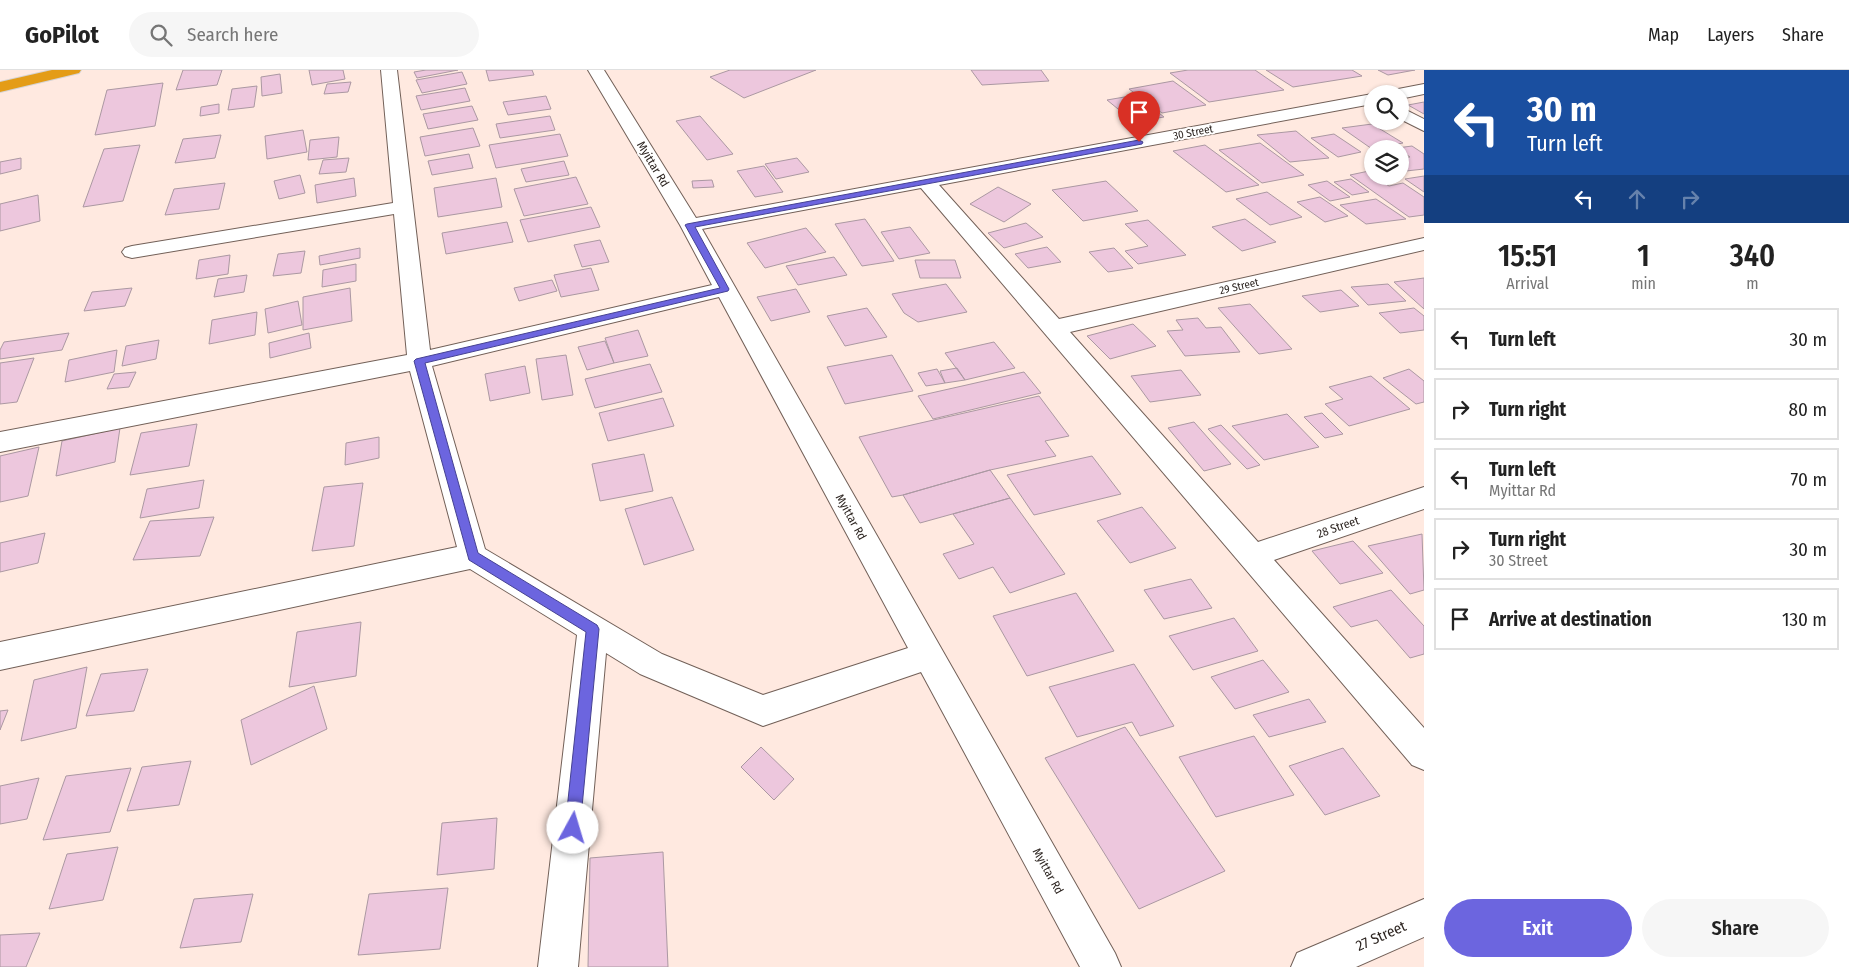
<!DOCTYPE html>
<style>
body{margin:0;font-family:"Fira Sans Condensed",sans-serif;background:#f6f6f6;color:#222;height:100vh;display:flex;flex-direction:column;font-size:19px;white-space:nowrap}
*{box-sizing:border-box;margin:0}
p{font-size:16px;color:#767676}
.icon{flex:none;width:28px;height:28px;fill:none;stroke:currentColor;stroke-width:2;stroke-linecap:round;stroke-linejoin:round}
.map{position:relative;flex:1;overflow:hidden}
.drawer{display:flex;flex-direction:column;background:#fff;width:425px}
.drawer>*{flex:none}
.hud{background:#1a4fa0;color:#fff;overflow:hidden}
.controls{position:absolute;left:1364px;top:15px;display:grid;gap:10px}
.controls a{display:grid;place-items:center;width:45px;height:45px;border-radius:50%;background:#fff;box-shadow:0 1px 4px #0004;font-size:25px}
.pin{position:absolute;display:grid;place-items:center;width:42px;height:42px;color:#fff;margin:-51px -21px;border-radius:50% 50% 50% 0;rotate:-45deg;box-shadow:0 0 5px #0007}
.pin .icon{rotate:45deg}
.me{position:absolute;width:55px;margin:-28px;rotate:6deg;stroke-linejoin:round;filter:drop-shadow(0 0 4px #0008)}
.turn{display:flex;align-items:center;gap:18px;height:105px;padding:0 20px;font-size:22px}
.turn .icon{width:65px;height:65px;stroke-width:2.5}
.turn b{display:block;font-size:35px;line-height:42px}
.lanes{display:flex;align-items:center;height:48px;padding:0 20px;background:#0003;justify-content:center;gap:25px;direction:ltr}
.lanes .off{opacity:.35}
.eta{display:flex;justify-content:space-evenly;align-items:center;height:85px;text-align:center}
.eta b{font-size:30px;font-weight:600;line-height:35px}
.primary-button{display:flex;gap:10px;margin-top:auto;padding:10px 20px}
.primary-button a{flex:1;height:58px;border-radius:30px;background:#6c65df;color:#fff;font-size:20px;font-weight:600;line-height:58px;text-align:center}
.primary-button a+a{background:#f6f6f6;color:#222}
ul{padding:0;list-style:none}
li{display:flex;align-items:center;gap:15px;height:62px;margin:0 10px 8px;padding:0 10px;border:2px solid #e0e0e0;border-radius:0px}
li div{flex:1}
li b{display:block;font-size:19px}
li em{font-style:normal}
header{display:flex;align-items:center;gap:30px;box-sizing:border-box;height:70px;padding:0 25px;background:#fff;border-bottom:1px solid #e0e0e0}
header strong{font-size:24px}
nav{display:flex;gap:28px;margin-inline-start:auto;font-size:18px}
.search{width:350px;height:45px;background:#f6f6f6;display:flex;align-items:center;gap:12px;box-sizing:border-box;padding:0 18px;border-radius:28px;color:#767676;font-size:19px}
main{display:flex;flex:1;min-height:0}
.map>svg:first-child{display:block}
</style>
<header>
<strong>GoPilot</strong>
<div class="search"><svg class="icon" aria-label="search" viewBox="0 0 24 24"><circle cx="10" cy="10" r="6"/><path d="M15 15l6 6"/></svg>Search here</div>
<nav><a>Map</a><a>Layers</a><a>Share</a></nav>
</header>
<main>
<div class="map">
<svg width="1424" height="897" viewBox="0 0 1424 897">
<rect width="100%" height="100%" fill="#ffe9e0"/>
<path fill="#edc7dd" stroke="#ab98a2" d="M 183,0 L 222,0 L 217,15 L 176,20 Z
M 309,0 L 343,0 L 345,9 L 312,15 Z
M 426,0 L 458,0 L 417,8 L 414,2 Z
M 486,0 L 532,0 L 534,5 L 489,11 Z
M 730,0 L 816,0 L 744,28 L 710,7 Z
M 971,0 L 1041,0 L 1049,11 L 982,15 Z
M 1188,0 L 1255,0 L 1284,20 L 1209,32 L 1170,3 Z
M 1266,0 L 1352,0 L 1362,6 L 1293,17 Z
M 1378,0 L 1415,0 L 1388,5 Z
M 462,2 L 467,14 L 422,23 L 416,10 Z
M 280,4 L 282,23 L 262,26 L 261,7 Z
M 1173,11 L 1206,35 L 1162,43 L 1129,19 Z
M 351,12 L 348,22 L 324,24 L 327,14 Z
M 163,13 L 155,56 L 95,65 L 107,20 Z
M 257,16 L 254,37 L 228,40 L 232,19 Z
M 465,18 L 470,31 L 421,40 L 416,26 Z
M 1136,25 L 1164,47 L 1134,52 L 1107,30 Z
M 546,26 L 551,39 L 508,45 L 503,32 Z
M 1424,32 L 1424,44 L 1408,35 Z
M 219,34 L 219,43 L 200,46 L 201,37 Z
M 472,36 L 478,50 L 428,59 L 423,44 Z
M 550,46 L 555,60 L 500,68 L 496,54 Z
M 700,46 L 733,84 L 707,90 L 676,51 Z
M 1372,54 L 1403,73 L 1372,79 L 1342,58 Z
M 473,58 L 480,76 L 425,86 L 420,67 Z
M 303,60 L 307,82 L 267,89 L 265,66 Z
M 1296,61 L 1329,88 L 1290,92 L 1257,65 Z
M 560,64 L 568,86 L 496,98 L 489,75 Z
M 1334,64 L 1361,82 L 1338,87 L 1311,68 Z
M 221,65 L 215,88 L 175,93 L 183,69 Z
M 339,67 L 337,87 L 308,90 L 310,70 Z
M 1260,73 L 1304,105 L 1262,113 L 1219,80 Z
M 140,75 L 123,131 L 83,137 L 104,79 Z
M 1205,75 L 1259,115 L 1226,122 L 1173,81 Z
M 1412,76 L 1424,84 L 1424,99 L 1406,101 L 1400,97 L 1400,88 L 1410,87 L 1397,78 Z
M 469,84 L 473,98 L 432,105 L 428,91 Z
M 21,88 L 21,99 L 0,104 L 0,92 Z
M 349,88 L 346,102 L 319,104 L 323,90 Z
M 797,88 L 809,102 L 776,109 L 765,94 Z
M 564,91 L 569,105 L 526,112 L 521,99 Z
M 764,96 L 783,122 L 755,127 L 737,101 Z
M 1369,101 L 1372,106 L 1389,116 L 1403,113 L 1424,127 L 1424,145 L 1409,147 L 1350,105 Z
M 300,105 L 305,123 L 279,129 L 274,111 Z
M 1424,106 L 1424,122 L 1405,109 Z
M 576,107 L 588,134 L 524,146 L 514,119 Z
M 354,108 L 356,126 L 317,133 L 315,115 Z
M 496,108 L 502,137 L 438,147 L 434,118 Z
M 1351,109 L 1369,122 L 1352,125 L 1334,112 Z
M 712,110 L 714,117 L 693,118 L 692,111 Z
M 1106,111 L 1138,141 L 1083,151 L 1052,120 Z
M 1327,111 L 1350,127 L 1330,131 L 1308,115 Z
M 225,113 L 219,139 L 165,145 L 174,119 Z
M 998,117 L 1031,134 L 1004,152 L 970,134 Z
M 1267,122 L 1302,147 L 1270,155 L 1236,129 Z
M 38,125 L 40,151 L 0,161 L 0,134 Z
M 1320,127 L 1348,146 L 1325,152 L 1297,132 Z
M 1376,129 L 1406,149 L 1366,154 L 1340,135 Z
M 591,137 L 600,157 L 528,172 L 520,150 Z
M 865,149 L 894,191 L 862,196 L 835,154 Z
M 1245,149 L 1276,172 L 1242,181 L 1212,157 Z
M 1148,150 L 1186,185 L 1138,194 L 1125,181 L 1148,176 L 1125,154 Z
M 507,152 L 513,172 L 446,184 L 442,163 Z
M 1026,153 L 1043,167 L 1004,178 L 988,163 Z
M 910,157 L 930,183 L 899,189 L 881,162 Z
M 806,158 L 826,182 L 765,198 L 747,173 Z
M 600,170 L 609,192 L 582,197 L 574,175 Z
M 1047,177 L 1061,192 L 1028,198 L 1015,184 Z
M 360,178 L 360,188 L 320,195 L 319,186 Z
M 1114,178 L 1133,198 L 1108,202 L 1089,182 Z
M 305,181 L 301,203 L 273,206 L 278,184 Z
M 230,185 L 228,204 L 196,209 L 199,190 Z
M 834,187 L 847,205 L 798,215 L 786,196 Z
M 915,190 L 955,190 L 961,208 L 920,208 Z
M 356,194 L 356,211 L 322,217 L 323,200 Z
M 591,198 L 599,220 L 561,227 L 554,205 Z
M 247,205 L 244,222 L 214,227 L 218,209 Z
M 1424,208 L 1424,239 L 1394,212 Z
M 552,210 L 557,221 L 519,231 L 514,218 Z
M 946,214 L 967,242 L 918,252 L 904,243 L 892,224 Z
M 1388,214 L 1406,231 L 1368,235 L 1351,217 Z
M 132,218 L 125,236 L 84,241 L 92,222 Z
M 350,218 L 352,251 L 303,260 L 303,227 Z
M 796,219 L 810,242 L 771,251 L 757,227 Z
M 1341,220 L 1359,236 L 1320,242 L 1302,226 Z
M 298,231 L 302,255 L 268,263 L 265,239 Z
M 1250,234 L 1292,279 L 1259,284 L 1218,238 Z
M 867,238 L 887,267 L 845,276 L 827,246 Z
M 1414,238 L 1424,246 L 1424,260 L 1400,263 L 1379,243 Z
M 257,242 L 255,265 L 209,274 L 212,250 Z
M 1198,248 L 1206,258 L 1221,257 L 1240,282 L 1185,286 L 1167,261 L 1183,260 L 1176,250 Z
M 1133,254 L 1156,276 L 1110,289 L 1087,266 Z
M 638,260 L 648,286 L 614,293 L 605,268 Z
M 69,263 L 62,280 L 0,289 L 0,280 L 4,272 Z
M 309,263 L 311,278 L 270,288 L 269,273 Z
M 159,270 L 156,289 L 122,296 L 126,276 Z
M 605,271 L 614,293 L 587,300 L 578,277 Z
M 994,272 L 1015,298 L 965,310 L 945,283 Z
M 117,280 L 114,302 L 65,312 L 69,290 Z
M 566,285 L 573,325 L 542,330 L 536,289 Z
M 892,285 L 913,321 L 845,334 L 827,297 Z
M 34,288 L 17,332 L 0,334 L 0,293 Z
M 650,294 L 662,322 L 595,338 L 585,309 Z
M 525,296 L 530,323 L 490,331 L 485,304 Z
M 957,298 L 965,310 L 945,313 L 940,301 Z
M 937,299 L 945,313 L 926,316 L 918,303 Z
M 1409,299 L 1424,311 L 1424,332 L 1416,334 L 1383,308 Z
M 1181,300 L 1201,325 L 1150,332 L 1131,306 Z
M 136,302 L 129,317 L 107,319 L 114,304 Z
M 1024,302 L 1041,323 L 933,349 L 918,326 Z
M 1371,306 L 1410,339 L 1349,356 L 1325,334 L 1343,329 L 1329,317 Z
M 1039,326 L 1069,366 L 1045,371 L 1056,386 L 990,400 L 903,425 L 892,427 L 859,367 Z
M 663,328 L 674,356 L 608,371 L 599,343 Z
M 1322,343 L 1343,364 L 1325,368 L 1304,347 Z
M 1287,344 L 1319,377 L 1264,390 L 1232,356 Z
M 1194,352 L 1231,394 L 1204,401 L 1168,358 Z
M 197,354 L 189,396 L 130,405 L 141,363 Z
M 1221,355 L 1260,395 L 1247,399 L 1208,359 Z
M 120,358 L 115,392 L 56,406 L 62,371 Z
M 379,367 L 379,388 L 345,395 L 346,373 Z
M 39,377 L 28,426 L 0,432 L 0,386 Z
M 644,384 L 653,421 L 600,431 L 592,394 Z
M 1092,386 L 1121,424 L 1034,445 L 1007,405 Z
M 990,400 L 1010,428 L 920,453 L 903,425 Z
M 204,410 L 199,438 L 140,448 L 147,419 Z
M 363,413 L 354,476 L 312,481 L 324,417 Z
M 672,427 L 694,480 L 644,495 L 625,439 Z
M 1010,428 L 1065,504 L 1010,523 L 993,497 L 959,509 L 943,484 L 974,474 L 953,444 Z
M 1142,437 L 1176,478 L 1130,493 L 1097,451 Z
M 214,447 L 200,486 L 133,490 L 150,451 Z
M 45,463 L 38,493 L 0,502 L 0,473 Z
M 1422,464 L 1424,520 L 1410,524 L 1368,476 Z
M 1353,471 L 1383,503 L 1340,514 L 1312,481 Z
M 1191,509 L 1212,538 L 1164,549 L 1144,520 Z
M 1391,520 L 1424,556 L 1424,584 L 1410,588 L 1377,550 L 1351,557 L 1333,537 Z
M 1076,523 L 1114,581 L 1027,606 L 993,546 Z
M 1234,548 L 1258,581 L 1193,600 L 1169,566 Z
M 361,552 L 356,606 L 289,617 L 297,562 Z
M 1263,590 L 1289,622 L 1235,639 L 1211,607 Z
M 1134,594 L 1174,656 L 1140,666 L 1132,652 L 1077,667 L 1049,617 Z
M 87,597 L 76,658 L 21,671 L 34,610 Z
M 148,599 L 134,641 L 86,646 L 101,604 Z
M 314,616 L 327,659 L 251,695 L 241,650 Z
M 1309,629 L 1326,652 L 1269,667 L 1253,645 Z
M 8,640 L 0,660 L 0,641 Z
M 1125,657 L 1225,801 L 1139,839 L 1045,688 Z
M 1254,666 L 1294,725 L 1216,747 L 1179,687 Z
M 761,677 L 794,709 L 774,730 L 741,697 Z
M 1343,678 L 1380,726 L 1325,745 L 1289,696 Z
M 191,691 L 179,735 L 127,741 L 142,697 Z
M 131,698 L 110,762 L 43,770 L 66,706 Z
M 39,708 L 27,749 L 0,754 L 0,716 Z
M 497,748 L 494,799 L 437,805 L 442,753 Z
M 118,777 L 103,830 L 49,839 L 67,784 Z
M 663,782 L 668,897 L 588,897 L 590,788 Z
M 448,818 L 440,879 L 358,885 L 369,824 Z
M 253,824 L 241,872 L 180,878 L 194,829 Z
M 40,863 L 26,897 L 0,897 L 0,865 Z"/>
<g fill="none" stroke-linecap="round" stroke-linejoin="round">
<g stroke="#726058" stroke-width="2">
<path id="minor" d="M 381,0 L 397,0 L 430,280 L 712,215 L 680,155 L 588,0 L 604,0 L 696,148 L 1372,24 L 1372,34 L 939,115 L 1059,249 L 1424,168 L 1424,180 L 1070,262 L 1258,472 L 1424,417 L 1424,439 L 1274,490 L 1424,658 L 1424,700 L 1412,695 L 921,118 L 702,159 L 1115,883 L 1121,897 L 1080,897 L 921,602 L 763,656 L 640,604 L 606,583 L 578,897 L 538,897 L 577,565 L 470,499 L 0,600 L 0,572 L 457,477 L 410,301 L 0,382 L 0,362 L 407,285 L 394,144 L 132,188 L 125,186 L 122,182 L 125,178 L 132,176 L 393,133 ZM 719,227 L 908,578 L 763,625 L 662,584 L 485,479 L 432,296 Z
M 1424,14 L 1424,24 L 1400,29 L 1400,24 L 1391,24 L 1393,20 Z
M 1400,37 L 1424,49 L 1424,61 L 1400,49 Z
M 1424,829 L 1424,867 L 1356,897 L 1291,897 L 1297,883 Z"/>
</g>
<g stroke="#d5d3d3" stroke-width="2">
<path id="highway" d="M 52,0 L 81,0 L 79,3 L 0,22 L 0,12 Z"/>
</g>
<use href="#minor" fill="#fff" fill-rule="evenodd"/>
<use href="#highway" fill="#e49c17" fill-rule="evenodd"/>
</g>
<path fill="#6c65df" stroke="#464291" d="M 1139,70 L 1143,72 L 1142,74 L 695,157 L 729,219 L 728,221 L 425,293 L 478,483 L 597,555 L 599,559 L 580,758 L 578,763 L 573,765 L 567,763 L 565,758 L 586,562 L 469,490 L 414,291 L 416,289 L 720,218 L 685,155 L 687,154 Z"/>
<g text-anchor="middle" stroke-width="4" stroke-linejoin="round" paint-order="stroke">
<g font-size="11" fill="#2d2521" stroke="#fff">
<text transform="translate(1193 62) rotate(-11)" y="4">30 Street</text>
<text transform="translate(1239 216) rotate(-13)" y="4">29 Street</text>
</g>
<g font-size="12" fill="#2d2521" stroke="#fff">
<text transform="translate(653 94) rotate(59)" y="4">Myittar Rd</text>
<text transform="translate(851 447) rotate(61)" y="4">Myittar Rd</text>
<text transform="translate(1338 457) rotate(-19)" y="4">28 Street</text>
<text transform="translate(1048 801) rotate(61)" y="4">Myittar Rd</text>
</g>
<g font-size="15" fill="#2d2521" stroke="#fff">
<text transform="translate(1381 866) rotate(-24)" y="5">27 Street</text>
</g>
</g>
</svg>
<div class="controls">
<a><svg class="icon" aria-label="search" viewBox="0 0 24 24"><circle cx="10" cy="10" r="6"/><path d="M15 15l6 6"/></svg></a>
<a><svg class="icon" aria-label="layers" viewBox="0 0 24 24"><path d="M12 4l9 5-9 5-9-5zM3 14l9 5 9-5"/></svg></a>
</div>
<div class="pin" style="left:1139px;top:72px;background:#d93025"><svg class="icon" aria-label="arrive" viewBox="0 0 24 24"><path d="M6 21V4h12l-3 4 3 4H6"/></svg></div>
<svg class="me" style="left:573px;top:758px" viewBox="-20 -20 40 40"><circle r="19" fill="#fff"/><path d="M0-13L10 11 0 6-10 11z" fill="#6c65df"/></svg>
</div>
<section class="drawer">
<div class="hud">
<div class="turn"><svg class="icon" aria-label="left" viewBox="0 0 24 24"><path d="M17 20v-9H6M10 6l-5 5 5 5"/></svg><div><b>30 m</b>Turn left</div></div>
<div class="lanes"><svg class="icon" aria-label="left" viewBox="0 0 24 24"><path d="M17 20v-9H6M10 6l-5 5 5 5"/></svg><svg class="icon off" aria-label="ahead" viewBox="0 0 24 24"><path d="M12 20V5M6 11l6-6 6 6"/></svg><svg class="icon off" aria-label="right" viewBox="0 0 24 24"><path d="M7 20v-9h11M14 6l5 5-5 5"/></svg></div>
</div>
<div class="eta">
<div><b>15:51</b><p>Arrival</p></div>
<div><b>1</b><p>min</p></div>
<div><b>340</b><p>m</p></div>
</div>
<ul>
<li><svg class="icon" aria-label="left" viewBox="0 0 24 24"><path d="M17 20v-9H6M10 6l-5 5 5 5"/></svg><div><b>Turn left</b></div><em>30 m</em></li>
<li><svg class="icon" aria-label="right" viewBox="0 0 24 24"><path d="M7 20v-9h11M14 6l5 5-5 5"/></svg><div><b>Turn right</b></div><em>80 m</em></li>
<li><svg class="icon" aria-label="left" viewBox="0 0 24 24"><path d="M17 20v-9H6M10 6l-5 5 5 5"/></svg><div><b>Turn left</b><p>Myittar Rd</p></div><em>70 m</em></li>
<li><svg class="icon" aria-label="right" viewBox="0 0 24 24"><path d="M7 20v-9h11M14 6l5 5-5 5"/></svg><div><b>Turn right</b><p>30 Street</p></div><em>30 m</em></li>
<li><svg class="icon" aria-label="arrive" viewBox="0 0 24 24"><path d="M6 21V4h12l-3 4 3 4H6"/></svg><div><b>Arrive at destination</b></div><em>130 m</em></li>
</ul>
<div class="primary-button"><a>Exit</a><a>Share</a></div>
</section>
</main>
